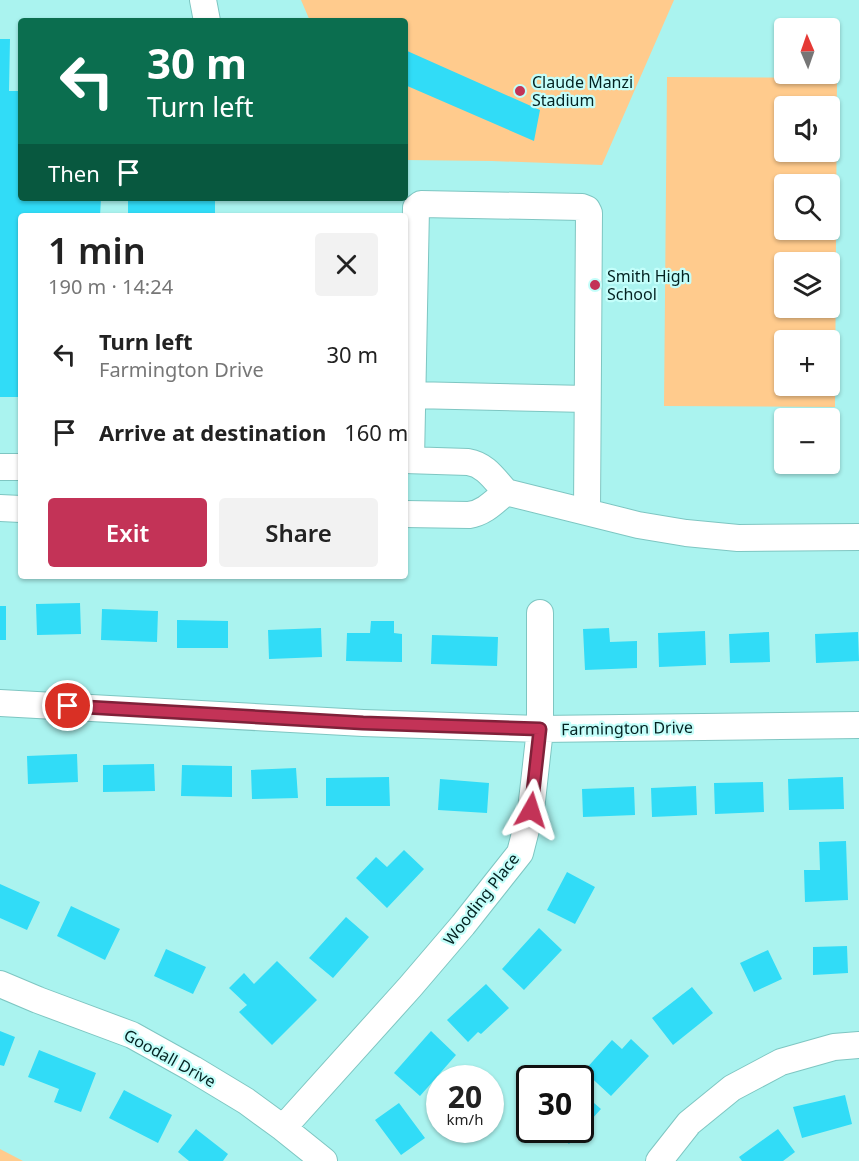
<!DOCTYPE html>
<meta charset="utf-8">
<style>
body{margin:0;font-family:"Noto Sans",sans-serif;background:#f2f2f2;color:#222;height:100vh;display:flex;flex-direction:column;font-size:22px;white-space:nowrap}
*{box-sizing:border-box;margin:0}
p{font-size:20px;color:#767676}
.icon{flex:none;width:33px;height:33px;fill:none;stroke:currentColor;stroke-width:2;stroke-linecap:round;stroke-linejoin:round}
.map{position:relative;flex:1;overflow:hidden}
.drawer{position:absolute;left:18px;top:213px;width:390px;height:366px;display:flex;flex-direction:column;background:#fff;border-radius:6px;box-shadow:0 2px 4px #0004}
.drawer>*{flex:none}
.hud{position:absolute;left:18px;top:18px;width:390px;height:183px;border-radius:6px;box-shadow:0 2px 4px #0004;background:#0b6e4f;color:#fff;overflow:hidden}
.needle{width:39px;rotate:358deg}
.controls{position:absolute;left:774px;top:18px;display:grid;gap:12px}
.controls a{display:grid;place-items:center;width:66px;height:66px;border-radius:6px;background:#fff;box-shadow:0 2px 4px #0004;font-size:30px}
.speed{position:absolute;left:426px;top:1065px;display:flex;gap:12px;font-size:30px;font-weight:700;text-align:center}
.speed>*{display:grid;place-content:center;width:78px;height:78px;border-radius:50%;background:#fff;box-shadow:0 2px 4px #0004;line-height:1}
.speed small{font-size:15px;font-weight:400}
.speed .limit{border:3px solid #111;border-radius:9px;background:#fff;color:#111}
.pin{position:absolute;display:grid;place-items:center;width:51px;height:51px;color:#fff;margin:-26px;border:3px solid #fff;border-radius:50%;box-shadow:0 2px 6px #0007}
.me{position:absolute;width:66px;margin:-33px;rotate:6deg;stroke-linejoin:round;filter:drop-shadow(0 0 4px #0008)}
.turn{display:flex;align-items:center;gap:21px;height:126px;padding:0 30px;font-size:27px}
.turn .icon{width:78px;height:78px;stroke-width:2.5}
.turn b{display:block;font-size:42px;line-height:51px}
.then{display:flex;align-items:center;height:57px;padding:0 30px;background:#0003;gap:12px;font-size:22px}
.round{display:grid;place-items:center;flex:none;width:63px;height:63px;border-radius:6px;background:#f2f2f2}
.overview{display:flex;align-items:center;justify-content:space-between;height:102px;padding:0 30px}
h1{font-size:36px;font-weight:600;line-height:45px}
.button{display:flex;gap:12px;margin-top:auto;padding:12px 30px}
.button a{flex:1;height:69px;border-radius:6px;background:#c33357;color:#fff;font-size:24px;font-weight:600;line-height:69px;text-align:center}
.button a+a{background:#f2f2f2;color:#222}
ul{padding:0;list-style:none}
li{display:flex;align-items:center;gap:18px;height:78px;padding:0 30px}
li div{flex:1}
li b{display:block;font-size:22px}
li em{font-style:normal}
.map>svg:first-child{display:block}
</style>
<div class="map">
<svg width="859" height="1161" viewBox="0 0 859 1161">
<rect width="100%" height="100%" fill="#aaf3ef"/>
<path fill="#ffcb8d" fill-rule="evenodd" d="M 301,0 L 674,0 L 602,165 L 492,161 L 405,160 L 405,21 L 310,21 Z
M 667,77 L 837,78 L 835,407 L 664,406 ZM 784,106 L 830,106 L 830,152 L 784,152 ZM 784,184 L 830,184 L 830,230 L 784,230 ZM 784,262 L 830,262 L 830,308 L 784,308 ZM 784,340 L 830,340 L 830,386 L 784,386 Z
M 0,1149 L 23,1161 L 0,1161 Z"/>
<path fill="#31dcf7" d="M 0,39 L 10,39 L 9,91 L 21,91 L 21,198 L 101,198 L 100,216 L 21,216 L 21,397 L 0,397 Z
M 405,50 L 540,110 L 534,141 L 405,85 Z
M 128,198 L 215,198 L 215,216 L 128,216 Z
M 80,603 L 81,634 L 37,635 L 36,604 Z
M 0,606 L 6,606 L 6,640 L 0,640 Z
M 102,609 L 158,611 L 157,642 L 101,640 Z
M 177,620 L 228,621 L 228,648 L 177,648 Z
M 371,621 L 394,621 L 394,633 L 402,634 L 402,662 L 346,661 L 347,633 L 370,633 Z
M 321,628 L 322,657 L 269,659 L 268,630 Z
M 609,628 L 610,642 L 637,641 L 637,668 L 585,670 L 583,629 Z
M 705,631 L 706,665 L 659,667 L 658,633 Z
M 769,632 L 770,662 L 730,663 L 729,634 Z
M 858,632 L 859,661 L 816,663 L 815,634 Z
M 432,635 L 498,637 L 497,666 L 431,664 Z
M 77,754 L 78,782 L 28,784 L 27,756 Z
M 154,764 L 155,791 L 103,792 L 103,765 Z
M 182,765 L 232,766 L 232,797 L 181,796 Z
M 296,768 L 298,798 L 252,799 L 251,770 Z
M 389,777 L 390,806 L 326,806 L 326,778 Z
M 843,777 L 844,809 L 789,810 L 788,779 Z
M 440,779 L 489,783 L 487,813 L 438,810 Z
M 763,782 L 764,812 L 715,814 L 714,783 Z
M 696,786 L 697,815 L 652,817 L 651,788 Z
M 634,787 L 635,815 L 583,817 L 582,789 Z
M 846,841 L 848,900 L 805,902 L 804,870 L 820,870 L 819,842 Z
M 404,850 L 424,869 L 387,908 L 356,878 L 376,857 L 387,867 Z
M 567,872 L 595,887 L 575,924 L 547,910 Z
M 0,884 L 40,902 L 27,930 L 0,918 Z
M 71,906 L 120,929 L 105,960 L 57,936 Z
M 346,917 L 369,937 L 333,978 L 309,958 Z
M 539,928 L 562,950 L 524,990 L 502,969 Z
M 847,946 L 848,973 L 813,975 L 813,947 Z
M 166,949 L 206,967 L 193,994 L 154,976 Z
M 768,950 L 782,979 L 754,992 L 740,963 Z
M 277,961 L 317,1000 L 272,1045 L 239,1012 L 247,1005 L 229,988 L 244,973 L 254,984 Z
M 486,984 L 509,1008 L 481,1034 L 478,1032 L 468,1042 L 447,1020 Z
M 692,987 L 713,1013 L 673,1045 L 652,1018 Z
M 0,1031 L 15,1037 L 4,1066 L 0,1065 Z
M 431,1031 L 456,1055 L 420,1096 L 394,1073 Z
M 631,1039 L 649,1056 L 611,1096 L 584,1071 L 612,1040 L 622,1049 Z
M 39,1050 L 96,1073 L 81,1112 L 54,1102 L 59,1089 L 28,1077 Z
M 124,1090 L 172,1115 L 158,1143 L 109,1118 Z
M 580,1091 L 601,1109 L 569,1144 L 552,1130 L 580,1130 Z
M 845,1095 L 852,1124 L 802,1138 L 793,1107 Z
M 399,1103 L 425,1138 L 401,1155 L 375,1120 Z
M 196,1129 L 228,1154 L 223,1161 L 189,1161 L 178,1152 Z
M 778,1129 L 795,1152 L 783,1161 L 742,1161 L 739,1157 Z"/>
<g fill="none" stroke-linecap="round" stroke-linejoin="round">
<g stroke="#7ec6c2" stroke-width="28">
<path id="minor" d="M 203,0 L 207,21
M 412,395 L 587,399
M 405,460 L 468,462 C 486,465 494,479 506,492
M 411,460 L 416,208 L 421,204 L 582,207 L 587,209 L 589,213 L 587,512
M 0,467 L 21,467
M 0,508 L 21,509
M 405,514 L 469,515 C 484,513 494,502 506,492 L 638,525 L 686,533 L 738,538 L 859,537
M 0,703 L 363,723 L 540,729 L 859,725
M 0,984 L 38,1000 L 132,1035 L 193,1069 L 246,1101 L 283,1128 L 324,1161
M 283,1128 L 410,987 L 463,925 L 520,853 L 531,810 L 540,729 L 540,613
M 659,1161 L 689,1123 L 732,1088 L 781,1062 L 834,1047 L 859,1045"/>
</g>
<use href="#minor" stroke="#fff" stroke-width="26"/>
</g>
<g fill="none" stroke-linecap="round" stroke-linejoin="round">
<g stroke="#7f2139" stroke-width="15">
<path id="route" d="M 68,706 L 363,723 L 540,729 L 531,810"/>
</g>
<use href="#route" stroke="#c33357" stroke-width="10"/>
</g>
<g fill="#c33357" stroke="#c4fefa" stroke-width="2">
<circle cx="520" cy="91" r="6"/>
<circle cx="595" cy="285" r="6"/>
</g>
<g text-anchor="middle" stroke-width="4.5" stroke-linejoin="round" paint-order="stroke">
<g font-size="16" fill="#032221" stroke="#c4fefa" text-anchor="start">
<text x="532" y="88">Claude Manzi<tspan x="532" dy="18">Stadium</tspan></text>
<text x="607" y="282">Smith High<tspan x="607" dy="18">School</tspan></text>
</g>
<g font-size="16" fill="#032221" stroke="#c4fefa">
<text transform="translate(627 728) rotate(-1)" y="6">Farmington Drive</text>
<text transform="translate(481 899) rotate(-52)" y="6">Wooding Place</text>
<text transform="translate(170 1058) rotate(29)" y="6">Goodall Drive</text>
</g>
</g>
</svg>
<div class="controls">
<a><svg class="needle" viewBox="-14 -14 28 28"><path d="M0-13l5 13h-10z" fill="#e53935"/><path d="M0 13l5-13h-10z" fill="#767676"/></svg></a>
<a><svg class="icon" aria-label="sound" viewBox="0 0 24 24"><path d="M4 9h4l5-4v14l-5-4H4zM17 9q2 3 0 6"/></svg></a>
<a><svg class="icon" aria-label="search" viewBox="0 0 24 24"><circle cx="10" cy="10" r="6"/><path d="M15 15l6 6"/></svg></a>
<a><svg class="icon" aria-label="layers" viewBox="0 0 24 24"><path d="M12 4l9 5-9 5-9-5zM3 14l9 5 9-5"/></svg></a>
<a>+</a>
<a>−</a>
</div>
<div class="speed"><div>20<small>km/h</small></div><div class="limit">30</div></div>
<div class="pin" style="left:68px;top:706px;background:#d93025"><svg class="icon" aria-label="arrive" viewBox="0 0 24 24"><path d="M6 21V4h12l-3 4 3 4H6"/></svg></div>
<svg class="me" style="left:531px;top:810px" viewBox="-20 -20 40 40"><path d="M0-17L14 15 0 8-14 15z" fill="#c33357" stroke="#fff" stroke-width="4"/></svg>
<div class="hud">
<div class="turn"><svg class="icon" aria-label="left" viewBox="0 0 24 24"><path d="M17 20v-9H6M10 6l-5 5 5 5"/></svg><div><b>30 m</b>Turn left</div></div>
<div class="then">Then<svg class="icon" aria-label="arrive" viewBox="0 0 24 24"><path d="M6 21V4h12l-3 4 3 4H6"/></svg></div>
</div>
<section class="drawer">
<div class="overview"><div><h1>1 min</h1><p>190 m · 14:24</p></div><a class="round"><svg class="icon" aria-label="close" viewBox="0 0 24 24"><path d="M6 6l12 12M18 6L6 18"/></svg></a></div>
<ul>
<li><svg class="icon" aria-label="left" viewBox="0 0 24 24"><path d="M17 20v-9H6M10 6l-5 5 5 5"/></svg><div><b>Turn left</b><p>Farmington Drive</p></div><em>30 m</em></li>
<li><svg class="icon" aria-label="arrive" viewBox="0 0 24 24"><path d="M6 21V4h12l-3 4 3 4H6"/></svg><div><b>Arrive at destination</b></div><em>160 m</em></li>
</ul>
<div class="button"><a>Exit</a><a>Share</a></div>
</section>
</div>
